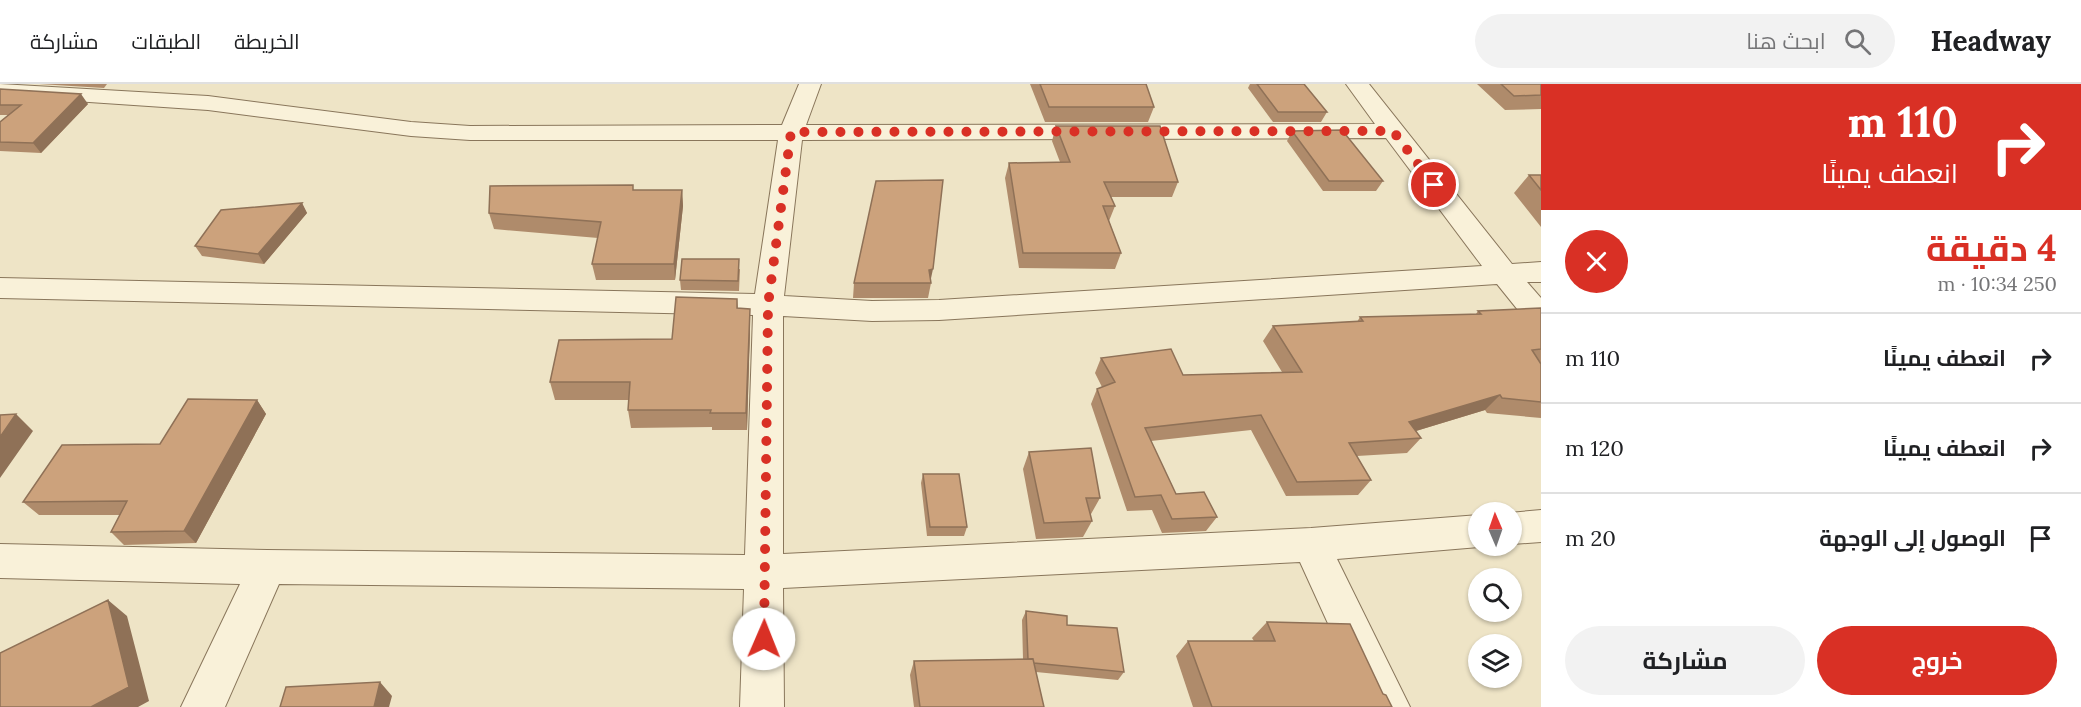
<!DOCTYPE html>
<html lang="ar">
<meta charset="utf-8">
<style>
body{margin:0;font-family:Lora,Cairo,serif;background:#f2f2f2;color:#202124;direction:rtl;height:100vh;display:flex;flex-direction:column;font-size:22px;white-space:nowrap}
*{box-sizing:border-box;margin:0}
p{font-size:20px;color:#757577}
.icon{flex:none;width:33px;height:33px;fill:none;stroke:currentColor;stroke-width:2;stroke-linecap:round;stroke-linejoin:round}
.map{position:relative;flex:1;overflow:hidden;direction:ltr}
.side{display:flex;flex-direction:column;background:#fff;width:540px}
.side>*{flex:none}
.top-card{background:#d93025;color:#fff;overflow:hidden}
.needle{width:39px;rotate:358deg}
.fabs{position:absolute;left:1468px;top:418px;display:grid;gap:12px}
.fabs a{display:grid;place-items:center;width:54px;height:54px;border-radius:50%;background:#fff;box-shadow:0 2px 4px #0004;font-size:30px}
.pin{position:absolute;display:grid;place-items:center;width:51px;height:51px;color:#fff;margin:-26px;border:3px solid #fff;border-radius:50%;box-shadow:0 2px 6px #0007}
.me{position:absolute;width:66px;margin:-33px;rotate:1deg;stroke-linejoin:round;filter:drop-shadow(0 0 4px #0008)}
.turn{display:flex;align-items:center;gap:21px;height:126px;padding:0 24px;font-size:27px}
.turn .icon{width:78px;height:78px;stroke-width:2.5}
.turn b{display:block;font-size:42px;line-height:51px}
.round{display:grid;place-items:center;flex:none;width:63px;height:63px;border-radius:32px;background:#f2f2f2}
.head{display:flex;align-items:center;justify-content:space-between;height:102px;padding:0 24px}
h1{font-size:36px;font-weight:700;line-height:45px;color:#d93025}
.action{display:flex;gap:12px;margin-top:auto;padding:12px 24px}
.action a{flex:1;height:69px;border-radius:36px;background:#d93025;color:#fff;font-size:24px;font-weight:700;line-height:69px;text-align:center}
.action a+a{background:#f2f2f2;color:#202124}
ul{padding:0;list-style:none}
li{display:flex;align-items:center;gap:18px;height:90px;padding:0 24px;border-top:2px solid #e0e0e0}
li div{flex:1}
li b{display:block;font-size:22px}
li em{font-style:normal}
header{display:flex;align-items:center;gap:36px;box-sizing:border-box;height:84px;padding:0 30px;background:#fff;border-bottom:2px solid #e0e0e0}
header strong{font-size:28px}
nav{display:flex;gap:33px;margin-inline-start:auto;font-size:21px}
.search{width:420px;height:54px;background:#f2f2f2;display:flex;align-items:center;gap:15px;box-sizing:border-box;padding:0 21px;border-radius:33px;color:#757577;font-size:22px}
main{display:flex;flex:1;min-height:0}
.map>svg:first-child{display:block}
</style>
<header>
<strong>Headway</strong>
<div class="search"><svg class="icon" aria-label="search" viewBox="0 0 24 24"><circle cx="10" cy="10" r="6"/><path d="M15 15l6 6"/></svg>ابحث هنا</div>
<nav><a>الخريطة</a><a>الطبقات</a><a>مشاركة</a></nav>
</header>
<main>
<section class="side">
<div class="top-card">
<div class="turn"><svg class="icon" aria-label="right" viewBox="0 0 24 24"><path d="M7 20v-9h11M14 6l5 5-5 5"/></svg><div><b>110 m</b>انعطف يمينًا</div></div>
</div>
<div class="head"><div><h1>4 دقيقة</h1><p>250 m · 10:34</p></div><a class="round" style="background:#d93025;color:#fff"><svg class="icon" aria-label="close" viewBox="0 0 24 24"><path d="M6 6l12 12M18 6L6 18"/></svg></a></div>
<ul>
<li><svg class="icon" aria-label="right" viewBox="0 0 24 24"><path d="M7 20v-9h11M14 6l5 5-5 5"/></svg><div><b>انعطف يمينًا</b></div><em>110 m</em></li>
<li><svg class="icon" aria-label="right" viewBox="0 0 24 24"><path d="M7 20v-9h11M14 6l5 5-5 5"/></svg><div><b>انعطف يمينًا</b></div><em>120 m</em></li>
<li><svg class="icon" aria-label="arrive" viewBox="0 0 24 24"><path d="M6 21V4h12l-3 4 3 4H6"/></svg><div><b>الوصول إلى الوجهة</b></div><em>20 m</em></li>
</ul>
<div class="action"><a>خروج</a><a>مشاركة</a></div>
</section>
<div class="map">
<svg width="1541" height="623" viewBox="0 0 1541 623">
<rect width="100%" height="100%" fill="#eee4c6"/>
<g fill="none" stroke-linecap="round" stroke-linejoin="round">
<g stroke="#89765b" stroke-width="2">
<path id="minor" d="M 0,0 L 208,12 L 411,38 L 470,42 L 782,41 L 799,0 L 821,0 L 806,41 L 1375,40 L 1346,0 L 1369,0 L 1512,180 L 1541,178 L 1541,198 L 1527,198 L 1541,214 L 1541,245 L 1530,241 L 1497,200 L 939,236 L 872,237 L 783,232 L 783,470 L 1311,444 L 1479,431 L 1479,462 L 1482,462 L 1479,463 L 1337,475 L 1410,623 L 1366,623 L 1300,478 L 783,504 L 784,623 L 740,623 L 744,505 L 279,500 L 225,623 L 181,623 L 240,500 L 0,494 L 0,460 L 267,466 L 745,471 L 753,231 L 0,214 L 0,194 L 755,210 L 778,56 L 470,56 L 411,52 L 208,26 L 0,12 ZM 1386,54 L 1482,182 L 939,216 L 872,217 L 784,212 L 802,56 Z
M 1541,426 L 1541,458 L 1512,460 L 1512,429 L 1509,429 Z"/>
</g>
<use href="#minor" fill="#f9f1d9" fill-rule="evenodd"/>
</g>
<path fill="#af8b6b" d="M 39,0 L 107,0 L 104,4 Z
M 1030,0 L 1146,0 L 1154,23 L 1148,38 L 1045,38 Z
M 1250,0 L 1304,0 L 1327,28 L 1321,38 L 1273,38 L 1248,4 Z
M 1477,0 L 1541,0 L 1541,25 L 1505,26 Z
M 0,5 L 88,20 L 41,69 L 0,67 L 0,38 L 8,31 L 0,31 Z
M 1056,42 L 1178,98 L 1172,113 L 1111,113 L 1115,122 L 1109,137 L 1121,169 L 1115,185 L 1019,184 L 1005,94 L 1009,79 L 1060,78 L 1052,57 Z
M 1292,47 L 1383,97 L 1376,107 L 1323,107 L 1287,57 Z
M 1529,91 L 1541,91 L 1541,143 L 1514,109 Z
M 634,106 L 682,106 L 683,122 L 675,196 L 596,196 L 592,180 L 598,154 L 494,145 L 489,129 Z
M 302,119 L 307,129 L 264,180 L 202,172 L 195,162 Z
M 740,185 L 739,207 L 681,206 L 680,196 Z
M 931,196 L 931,199 L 928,214 L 853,214 L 854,199 Z
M 737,215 L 738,224 L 750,243 L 747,346 L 712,346 L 712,343 L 631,344 L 628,326 L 629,316 L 555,316 L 550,298 L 672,255 Z
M 1541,224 L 1541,334 L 1487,329 L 1485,326 L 1416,347 L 1421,354 L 1407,369 L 1357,372 L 1371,396 L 1358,411 L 1286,412 L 1251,346 L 1151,357 L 1176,410 L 1217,433 L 1206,447 L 1162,449 L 1152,426 L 1127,427 L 1091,320 L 1097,305 L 1102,303 L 1095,289 L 1101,274 L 1183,291 L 1282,288 L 1263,257 L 1273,242 L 1357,238 L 1360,233 L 1476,230 L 1478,227 Z
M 257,316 L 266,330 L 196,459 L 124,461 L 111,448 L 120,431 L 39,431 L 23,418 L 160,360 Z
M 1029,368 L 1100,414 L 1091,430 L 1090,430 L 1092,437 L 1083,453 L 1036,455 L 1023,385 Z
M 923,390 L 967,443 L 964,452 L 927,452 L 921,399 Z
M 1026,527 L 1067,541 L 1124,588 L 1118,596 L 1036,588 L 1044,623 L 914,623 L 910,591 L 914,577 L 1023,575 L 1022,536 Z
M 1267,538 L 1383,610 L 1392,623 L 1193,623 L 1176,572 L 1188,557 L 1254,557 L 1252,554 Z"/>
<path fill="#8f7157" d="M 81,10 L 88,20 L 41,69 L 33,59 Z
M 682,106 L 683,122 L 675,196 L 674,180 Z
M 302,119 L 307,129 L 264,180 L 258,170 Z
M 933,185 L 930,199 L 929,186 Z
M 750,225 L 750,243 L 747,346 L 746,329 Z
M 1500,311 L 1485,326 L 1396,353 L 1409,338 Z
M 257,316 L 266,330 L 196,459 L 184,447 Z
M 16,330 L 33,347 L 0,394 L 0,353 Z
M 108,516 L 127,532 L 149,617 L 138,623 L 91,623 Z
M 380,598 L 392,612 L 389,623 L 374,623 Z"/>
<path fill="#cca27c" stroke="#8f7157" stroke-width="1.5" d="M 1040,0 L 1146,0 L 1154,23 L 1049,23 Z
M 1257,0 L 1304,0 L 1327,28 L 1278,28 Z
M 1501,0 L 1541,0 L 1541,11 L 1514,12 Z
M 0,5 L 81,10 L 33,59 L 0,58 L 0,38 L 21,21 L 0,21 Z
M 1056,42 L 1160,42 L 1178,98 L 1104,98 L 1115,122 L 1103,122 L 1121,169 L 1023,169 L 1009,79 L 1070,78 Z
M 1342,46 L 1383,97 L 1329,97 L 1292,47 Z
M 1529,91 L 1541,91 L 1541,106 Z
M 943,96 L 933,185 L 929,186 L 931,199 L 854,199 L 876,97 Z
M 633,101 L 633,106 L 682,106 L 674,180 L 592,180 L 601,138 L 489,129 L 490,102 Z
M 302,119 L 258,170 L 195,162 L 221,126 Z
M 682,175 L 739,175 L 738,197 L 680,196 Z
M 676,213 L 737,215 L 737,224 L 750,225 L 746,329 L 710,329 L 711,326 L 628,326 L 630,298 L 550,298 L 559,256 L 672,255 Z
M 1541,224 L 1541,265 L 1532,266 L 1541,280 L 1541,318 L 1502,314 L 1500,311 L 1409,338 L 1421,354 L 1349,359 L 1371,396 L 1297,398 L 1261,331 L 1145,344 L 1176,410 L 1204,408 L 1217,433 L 1172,435 L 1161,411 L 1135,413 L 1097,305 L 1115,298 L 1101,274 L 1171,265 L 1183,291 L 1302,288 L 1273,242 L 1363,237 L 1360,233 L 1481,230 L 1478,227 Z
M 188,315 L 257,316 L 184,447 L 111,448 L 127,417 L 23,418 L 62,361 L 160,360 Z
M 16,330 L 0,353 L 0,331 Z
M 1091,364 L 1100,414 L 1086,414 L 1092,437 L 1044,439 L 1029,368 Z
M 923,390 L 959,390 L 967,443 L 930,443 Z
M 108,516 L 129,603 L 91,623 L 0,623 L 0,569 Z
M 1026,527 L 1067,532 L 1067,541 L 1117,544 L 1124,588 L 1034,579 L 1033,575 L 1028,575 Z
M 1267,538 L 1350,540 L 1383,610 L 1386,611 L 1392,623 L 1212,623 L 1188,557 L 1275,557 Z
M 1033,575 L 1044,623 L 920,623 L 914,577 Z
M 380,598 L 374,623 L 280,623 L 286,603 Z"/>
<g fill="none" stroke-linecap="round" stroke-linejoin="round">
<path stroke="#d93025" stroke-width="10" stroke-dasharray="0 18" d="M 764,555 L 768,221 L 791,48 L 1393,47 L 1434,101"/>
</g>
</svg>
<div class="fabs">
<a><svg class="needle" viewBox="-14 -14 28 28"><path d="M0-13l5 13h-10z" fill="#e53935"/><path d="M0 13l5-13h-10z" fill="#757577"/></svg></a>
<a><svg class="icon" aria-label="search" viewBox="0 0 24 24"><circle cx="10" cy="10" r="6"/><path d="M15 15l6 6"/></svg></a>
<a><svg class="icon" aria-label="layers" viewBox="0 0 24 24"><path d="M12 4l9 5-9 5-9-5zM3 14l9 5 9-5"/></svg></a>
</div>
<div class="pin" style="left:1434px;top:101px;background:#d93025"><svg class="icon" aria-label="arrive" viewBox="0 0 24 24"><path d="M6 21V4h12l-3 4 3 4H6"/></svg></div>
<svg class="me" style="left:764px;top:555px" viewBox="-20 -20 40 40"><circle r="19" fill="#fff"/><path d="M0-13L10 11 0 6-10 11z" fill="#d93025"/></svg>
</div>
</main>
